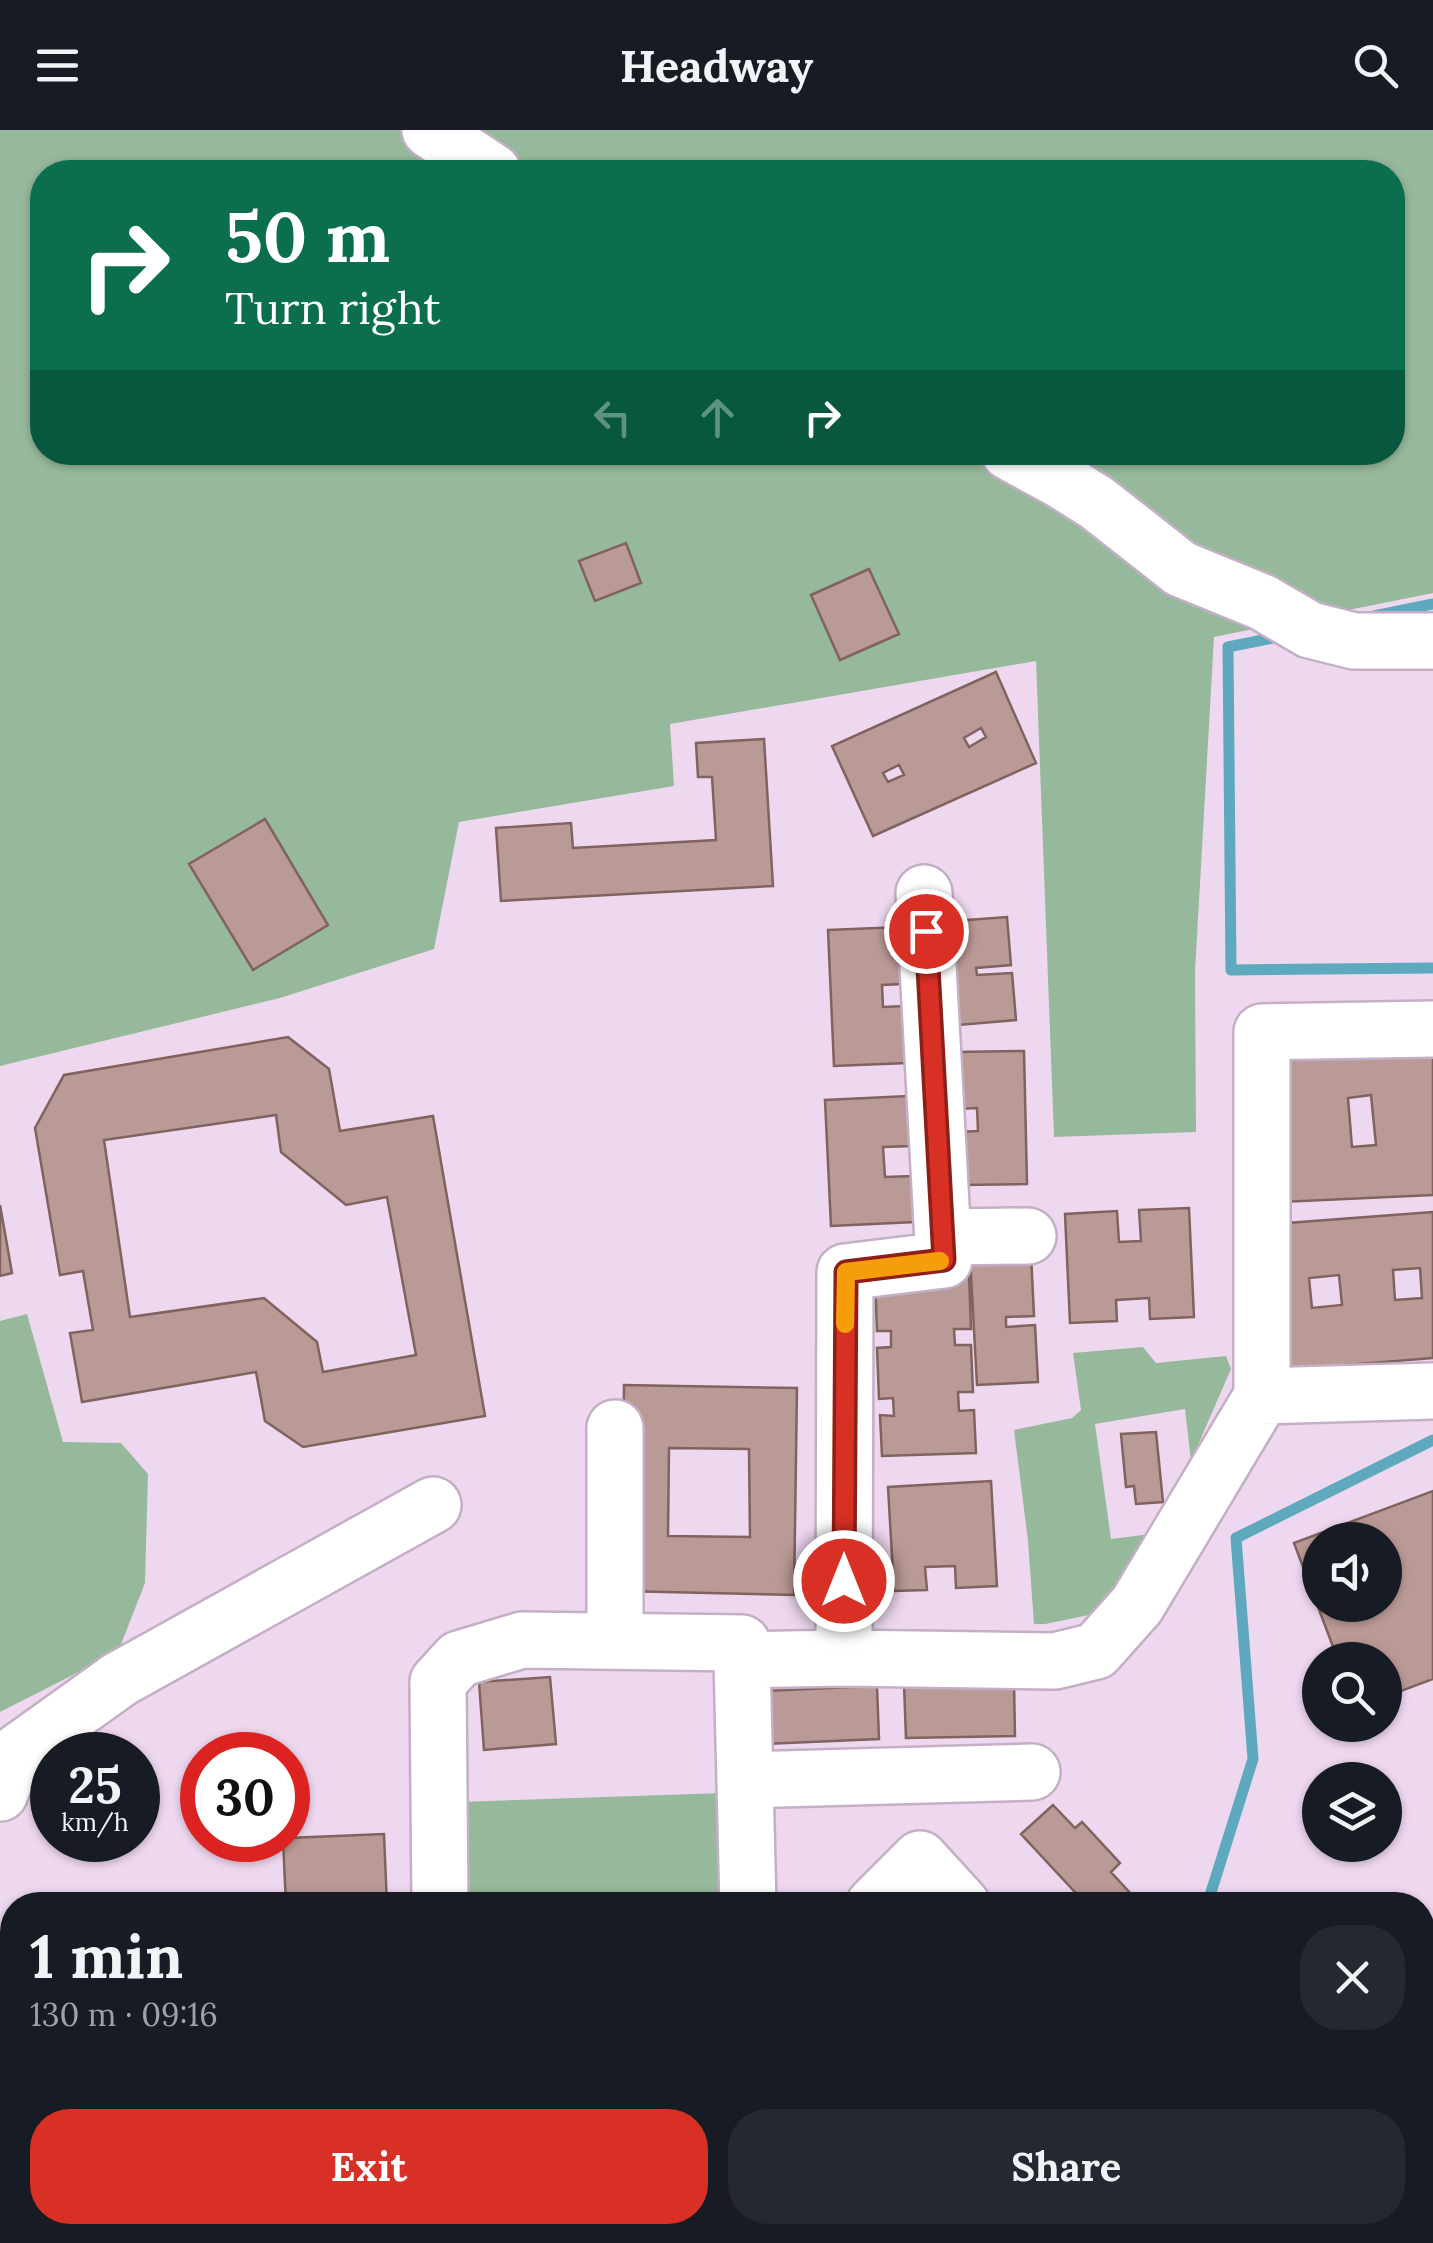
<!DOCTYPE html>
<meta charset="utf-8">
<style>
body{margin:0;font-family:Lora,serif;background:#242831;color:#f1f3f6;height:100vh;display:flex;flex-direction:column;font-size:38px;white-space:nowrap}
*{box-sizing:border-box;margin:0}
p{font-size:32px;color:#9ea1a6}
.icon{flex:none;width:55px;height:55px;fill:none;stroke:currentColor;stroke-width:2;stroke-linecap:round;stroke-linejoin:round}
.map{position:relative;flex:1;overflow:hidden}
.drawer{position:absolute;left:0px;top:1762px;width:1435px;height:352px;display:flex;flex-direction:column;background:#171b24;border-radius:40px 40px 0 0;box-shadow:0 2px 8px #0004}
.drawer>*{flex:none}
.top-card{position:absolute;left:30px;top:30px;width:1375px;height:305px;border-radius:40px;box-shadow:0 2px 8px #0004;background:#0b6e4f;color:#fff;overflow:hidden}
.buttons{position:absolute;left:1302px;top:1392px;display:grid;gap:20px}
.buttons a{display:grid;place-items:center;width:100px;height:100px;border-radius:50%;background:#171b24;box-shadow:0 2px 8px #0004;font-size:50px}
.speed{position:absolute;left:30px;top:1602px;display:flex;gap:20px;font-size:50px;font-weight:700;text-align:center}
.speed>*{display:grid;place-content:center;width:130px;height:130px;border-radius:50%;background:#171b24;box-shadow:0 2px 8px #0004;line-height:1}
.speed small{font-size:25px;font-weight:400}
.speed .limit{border:15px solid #d22;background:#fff;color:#111}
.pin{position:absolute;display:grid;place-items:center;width:85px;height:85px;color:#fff;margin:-42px;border:5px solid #fff;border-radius:50%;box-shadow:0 2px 10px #0007}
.me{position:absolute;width:110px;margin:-55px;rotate:0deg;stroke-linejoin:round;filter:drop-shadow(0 0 8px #0008)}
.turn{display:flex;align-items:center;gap:35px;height:210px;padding:0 30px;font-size:45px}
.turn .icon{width:130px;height:130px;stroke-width:2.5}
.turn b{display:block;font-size:70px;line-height:85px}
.lanes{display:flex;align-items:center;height:95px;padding:0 30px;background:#0003;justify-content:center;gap:50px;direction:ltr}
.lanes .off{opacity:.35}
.round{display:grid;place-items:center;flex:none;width:105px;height:105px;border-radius:40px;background:#242831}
.head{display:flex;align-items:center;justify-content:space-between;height:170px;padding:0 30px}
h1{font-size:60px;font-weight:800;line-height:75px}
.button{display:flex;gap:20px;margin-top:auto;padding:20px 30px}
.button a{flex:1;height:115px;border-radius:40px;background:#d93025;color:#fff;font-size:40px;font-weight:800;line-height:115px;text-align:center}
.button a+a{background:#242831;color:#f1f3f6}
header{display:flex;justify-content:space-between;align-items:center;height:130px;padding:0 30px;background:#171b24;font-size:45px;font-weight:800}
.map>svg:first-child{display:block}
</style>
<header><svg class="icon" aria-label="menu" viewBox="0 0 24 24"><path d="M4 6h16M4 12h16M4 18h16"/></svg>Headway<svg class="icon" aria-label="search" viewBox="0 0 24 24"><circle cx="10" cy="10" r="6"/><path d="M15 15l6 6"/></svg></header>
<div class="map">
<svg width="1433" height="2113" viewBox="0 0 1433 2113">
<rect width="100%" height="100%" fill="#eed8f0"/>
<path fill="#97b99b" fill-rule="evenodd" d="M 0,0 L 1433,0 L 1433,463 L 1214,507 L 1195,842 L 1196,1002 L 1054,1007 L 1036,531 L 670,594 L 674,656 L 459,692 L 434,819 L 280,868 L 0,936 ZM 42,42 L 1392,42 L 1392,322 L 42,322 Z
M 27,1184 L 63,1312 L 121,1313 L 148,1344 L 145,1453 L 118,1522 L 0,1582 L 0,1191 Z
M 1143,1217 L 1156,1233 L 1226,1226 L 1231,1239 L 1191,1331 L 1185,1279 L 1095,1294 L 1111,1409 L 1151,1404 L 1099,1483 L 1045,1494 L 1034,1494 L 1028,1411 L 1014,1300 L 1072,1288 L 1081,1280 L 1073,1223 Z
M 723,1663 L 724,1775 L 465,1775 L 458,1672 Z"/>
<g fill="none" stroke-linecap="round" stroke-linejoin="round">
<path stroke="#5ea9be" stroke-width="11" d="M 1374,486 L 1433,474
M 1283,506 L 1228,517 L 1231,840 L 1433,838
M 1207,1775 L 1253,1629 L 1236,1408 L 1433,1310
M 1101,2113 L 1104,2102"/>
</g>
<path fill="#ba9a96" stroke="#80625e" stroke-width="2.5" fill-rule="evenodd" d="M 626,413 L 641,453 L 595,471 L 579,431 Z
M 869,439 L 899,504 L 840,530 L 811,465 Z
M 996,542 L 1036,633 L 873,706 L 832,616 ZM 981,598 L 986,607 L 969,617 L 964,608 ZM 899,635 L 904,645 L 888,652 L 883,643 Z
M 764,609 L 773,756 L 501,771 L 496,698 L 571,693 L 573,718 L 716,710 L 712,647 L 698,647 L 696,613 Z
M 265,689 L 328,795 L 253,840 L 189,734 Z
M 1007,787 L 1011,835 L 976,838 L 977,845 L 1012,843 L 1016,890 L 947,896 L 940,792 Z
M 901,797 L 903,854 L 882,855 L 883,877 L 905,876 L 907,933 L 834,936 L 828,800 Z
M 288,907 L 329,939 L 340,1001 L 433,986 L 485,1286 L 303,1317 L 265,1291 L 256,1242 L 82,1272 L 70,1203 L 93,1200 L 83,1141 L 60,1145 L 35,998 L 64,945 ZM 276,985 L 281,1022 L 346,1075 L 387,1067 L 416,1225 L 323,1242 L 317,1212 L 264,1168 L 130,1187 L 104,1010 Z
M 1433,910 L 1433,1065 L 1281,1072 L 1263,927 ZM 1371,965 L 1376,1015 L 1352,1017 L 1348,968 Z
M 1024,921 L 1027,1054 L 960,1055 L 958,1002 L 978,1001 L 977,978 L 957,979 L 956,922 Z
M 908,966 L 911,1016 L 883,1017 L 885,1047 L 913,1046 L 915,1092 L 831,1096 L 825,970 Z
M 0,1075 L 12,1143 L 0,1146 Z
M 1189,1078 L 1194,1187 L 1150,1189 L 1149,1168 L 1116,1170 L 1117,1191 L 1070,1193 L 1065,1084 L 1117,1081 L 1119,1112 L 1141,1111 L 1139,1080 Z
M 1433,1082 L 1433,1228 L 1286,1240 L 1274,1094 ZM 1420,1138 L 1422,1168 L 1395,1170 L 1393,1140 ZM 1339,1145 L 1342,1175 L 1312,1178 L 1309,1148 Z
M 1031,1124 L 1034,1186 L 1006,1187 L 1006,1197 L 1035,1195 L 1038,1252 L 977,1255 L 970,1127 Z
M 969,1145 L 971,1199 L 954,1199 L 955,1215 L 971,1215 L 973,1262 L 958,1262 L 959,1281 L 974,1280 L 976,1323 L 882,1326 L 880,1285 L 894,1286 L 893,1268 L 879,1269 L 877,1218 L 891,1217 L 891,1201 L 877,1201 L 875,1148 Z
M 624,1255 L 797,1258 L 794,1465 L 621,1461 ZM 669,1318 L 749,1319 L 750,1407 L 668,1406 Z
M 1156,1302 L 1163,1372 L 1136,1374 L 1134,1356 L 1126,1357 L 1121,1304 Z
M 991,1351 L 997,1456 L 956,1458 L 955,1436 L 925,1437 L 927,1460 L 894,1461 L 888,1357 Z
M 1433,1361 L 1433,1549 L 1385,1567 L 1385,1530 L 1338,1530 L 1294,1413 ZM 1320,1410 L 1385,1410 L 1385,1475 L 1320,1475 Z
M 550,1547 L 556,1614 L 484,1620 L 479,1552 Z
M 1014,1553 L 1015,1606 L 906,1608 L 904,1554 Z
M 877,1556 L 879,1609 L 765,1614 L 763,1561 Z
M 1053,1675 L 1075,1698 L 1082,1692 L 1120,1733 L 1111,1742 L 1131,1764 L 1119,1775 L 1087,1775 L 1021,1704 Z
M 384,1704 L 387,1775 L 286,1775 L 283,1710 L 288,1710 L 288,1708 Z
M 1431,2020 L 1433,2022 L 1433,2082 L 1422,2071 L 1422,2027 Z
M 141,2102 L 223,2102 L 223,2113 L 141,2113 Z
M 325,2102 L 388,2102 L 388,2113 L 304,2113 L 326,2112 Z
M 951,2102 L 1025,2102 L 1022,2113 L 948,2113 Z"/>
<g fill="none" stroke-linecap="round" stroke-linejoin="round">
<g stroke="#c4afc6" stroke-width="60">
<path id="minor" d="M 430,0 L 493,42
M 1009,322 L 1062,351 L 1097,373 L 1181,439 L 1262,472 L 1310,500 L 1354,511 L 1433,511
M 943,1107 L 1028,1106
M 1262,1266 L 1433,1261
M 615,1511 L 615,1298
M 844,1528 L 1055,1531 L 1096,1521 L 1137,1475 L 1262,1266 L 1262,902 L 1433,899
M 742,1530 L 748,1775
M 745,1650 L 1032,1642
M 0,1663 L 15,1624 L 120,1549 L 433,1375
M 440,1775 L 438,1552 L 459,1529 L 522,1510 L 742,1513 L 742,1530 L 844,1528 L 845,1142 L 944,1130 L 924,763
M 874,1775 L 920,1729 L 962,1775
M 1422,1932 L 1433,1917
M 442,2102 L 442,2105 L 492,2102
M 0,2111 L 25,2113
M 1293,2113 L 1301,2102"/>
</g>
<use href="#minor" stroke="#fff" stroke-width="55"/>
</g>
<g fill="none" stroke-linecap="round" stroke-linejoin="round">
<g stroke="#8d1f18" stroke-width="25">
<path id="route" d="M 844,1451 L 846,1142 L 944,1130 L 926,801"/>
</g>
<use href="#route" stroke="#d93025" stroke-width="18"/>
<path stroke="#f59e0b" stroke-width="18" d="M 845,1194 L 846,1142 L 940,1131"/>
</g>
</svg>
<div class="buttons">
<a><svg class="icon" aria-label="sound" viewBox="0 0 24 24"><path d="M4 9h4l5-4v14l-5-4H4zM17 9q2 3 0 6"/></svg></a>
<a><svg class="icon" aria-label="search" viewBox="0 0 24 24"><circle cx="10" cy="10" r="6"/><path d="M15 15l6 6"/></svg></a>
<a><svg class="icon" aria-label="layers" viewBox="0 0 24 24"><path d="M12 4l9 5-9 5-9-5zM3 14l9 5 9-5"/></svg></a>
</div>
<div class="speed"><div>25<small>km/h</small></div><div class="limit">30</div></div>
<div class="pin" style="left:926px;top:801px;background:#d93025"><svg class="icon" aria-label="arrive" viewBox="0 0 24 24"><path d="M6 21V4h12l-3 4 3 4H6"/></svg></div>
<svg class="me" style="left:844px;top:1451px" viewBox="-20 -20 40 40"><circle r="17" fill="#d93025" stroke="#fff" stroke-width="3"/><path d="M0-11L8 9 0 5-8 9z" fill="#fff"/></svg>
<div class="top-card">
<div class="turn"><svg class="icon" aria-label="right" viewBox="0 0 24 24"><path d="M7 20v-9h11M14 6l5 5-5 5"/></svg><div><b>50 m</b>Turn right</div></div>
<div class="lanes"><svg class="icon off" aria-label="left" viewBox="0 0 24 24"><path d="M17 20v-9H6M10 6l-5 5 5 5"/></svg><svg class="icon off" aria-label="ahead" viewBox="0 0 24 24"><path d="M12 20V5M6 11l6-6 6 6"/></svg><svg class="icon" aria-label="right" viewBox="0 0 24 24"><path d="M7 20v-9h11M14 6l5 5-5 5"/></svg></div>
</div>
<section class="drawer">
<div class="head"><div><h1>1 min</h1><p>130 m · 09:16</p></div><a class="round"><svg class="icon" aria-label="close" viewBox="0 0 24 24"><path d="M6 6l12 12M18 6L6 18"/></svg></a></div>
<div class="button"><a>Exit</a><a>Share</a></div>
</section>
</div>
